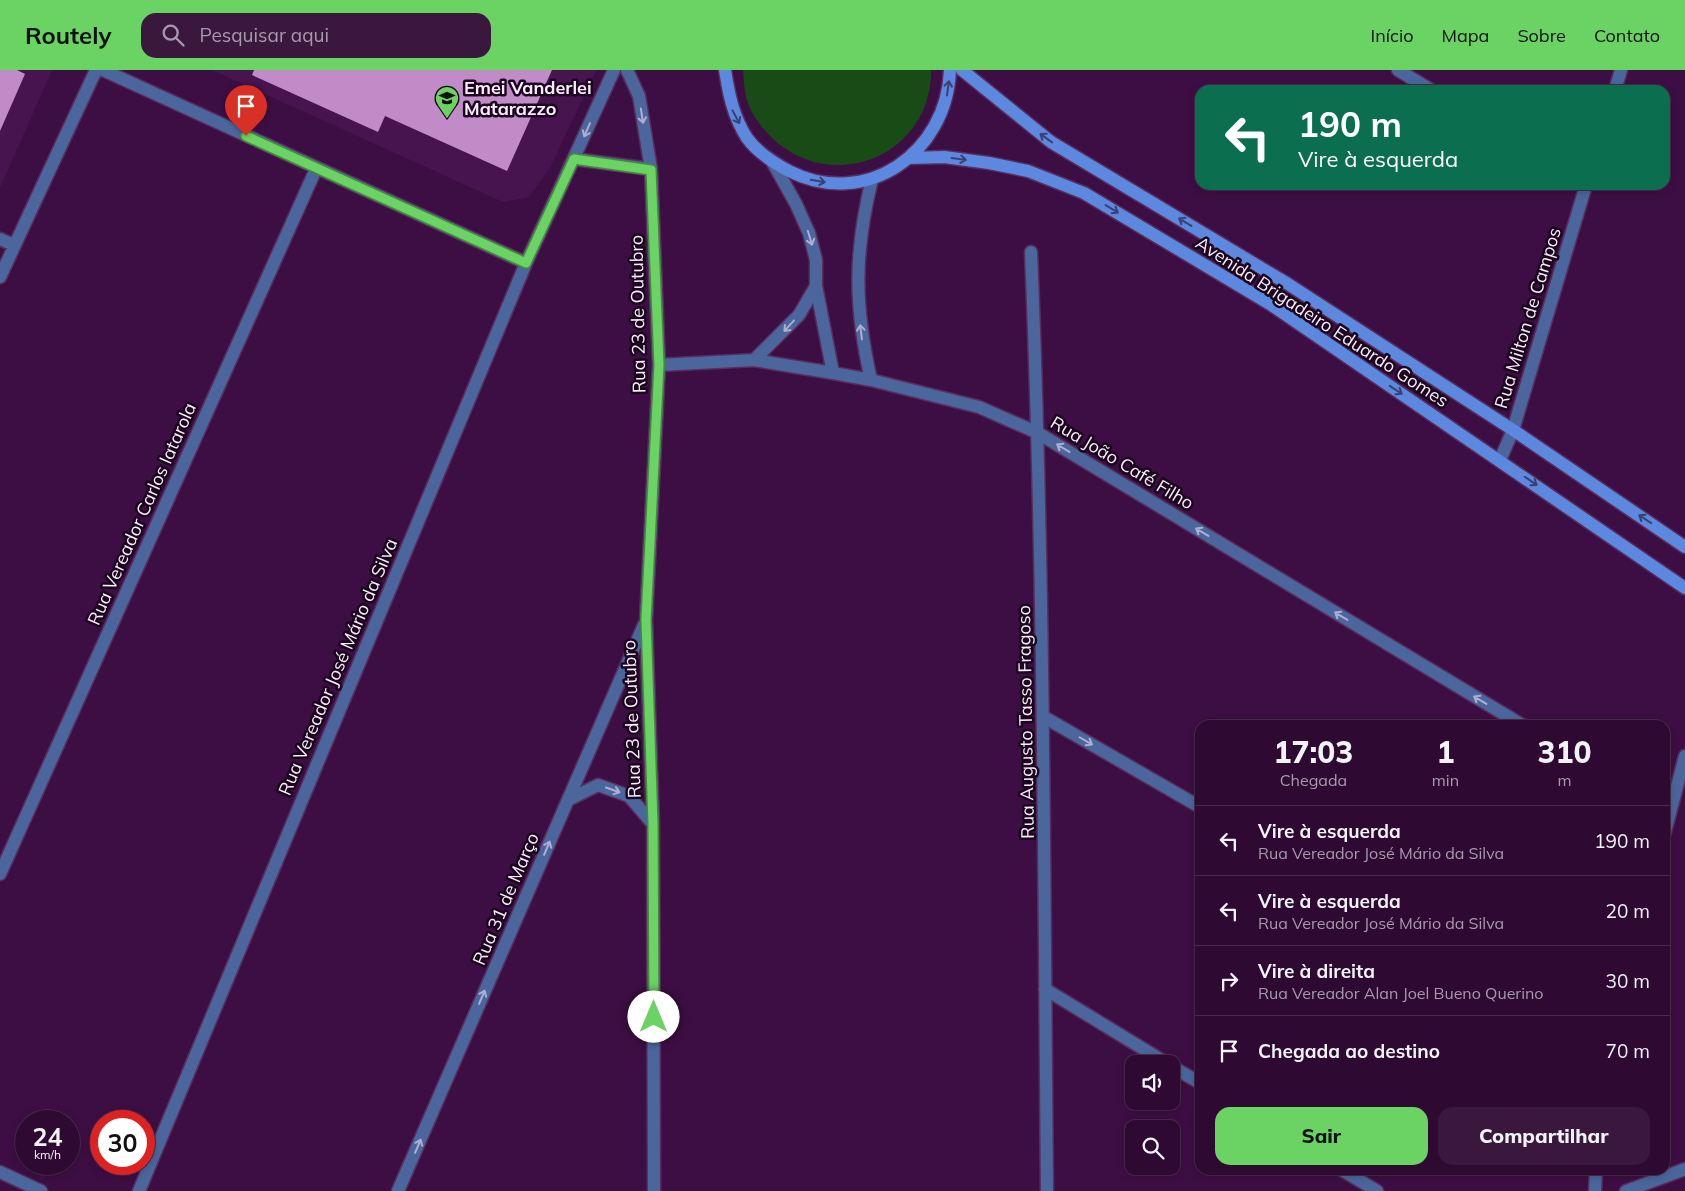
<!DOCTYPE html>
<html lang="pt">
<meta charset="utf-8">
<style>
body{margin:0;font-family:Mulish,sans-serif;background:#3a183e;color:#f1f3f6;height:100vh;display:flex;flex-direction:column;font-size:19px;white-space:nowrap}
*{box-sizing:border-box;margin:0}
p{font-size:16px;color:#a79aac}
.icon{flex:none;width:28px;height:28px;fill:none;stroke:currentColor;stroke-width:2;stroke-linecap:round;stroke-linejoin:round}
.map{position:relative;flex:1;overflow:hidden}
.details{position:absolute;left:1195px;top:650px;width:475px;height:455px;display:flex;flex-direction:column;background:#2e0a32;border-radius:15px;box-shadow:0 2px 8px #0003,0 0 0 1px #492b4d}
.details>*{flex:none}
.top-card{position:absolute;left:1195px;top:15px;width:475px;height:105px;border-radius:15px;box-shadow:0 2px 8px #0003,0 0 0 1px #492b4d;background:#0b6e4f;color:#fff;overflow:hidden}
.buttons{position:absolute;left:1125px;top:985px;display:grid;gap:10px}
.buttons a{display:grid;place-items:center;width:55px;height:55px;border-radius:10px;background:#2e0a32;box-shadow:0 2px 8px #0003,0 0 0 1px #492b4d;font-size:25px}
.speed{position:absolute;left:15px;top:1040px;display:flex;gap:10px;font-size:25px;font-weight:700;text-align:center}
.speed>*{display:grid;place-content:center;width:65px;height:65px;border-radius:50%;background:#2e0a32;box-shadow:0 2px 8px #0003,0 0 0 1px #492b4d;line-height:1}
.speed small{font-size:12px;font-weight:400}
.speed .limit{border:8px solid #d22;background:#fff;color:#111}
.pin{position:absolute;display:grid;place-items:center;width:42px;height:42px;color:#fff;margin:-51px -21px;border-radius:50% 50% 50% 0;rotate:-45deg;box-shadow:0 0 5px #0007}
.pin .icon{rotate:45deg}
.me{position:absolute;width:55px;margin:-28px;rotate:0deg;stroke-linejoin:round;filter:drop-shadow(0 0 4px #0008)}
.turn{display:flex;align-items:center;gap:18px;height:105px;padding:0 20px;font-size:22px}
.turn .icon{width:65px;height:65px;stroke-width:2.5}
.turn b{display:block;font-size:35px;line-height:42px}
.eta{display:flex;justify-content:space-evenly;align-items:center;height:85px;text-align:center}
.eta b{font-size:30px;font-weight:800;line-height:35px}
.primary-button{display:flex;gap:10px;margin-top:auto;padding:10px 20px}
.primary-button a{flex:1;height:58px;border-radius:15px;background:#6ad364;color:#111;font-size:20px;font-weight:800;line-height:58px;text-align:center}
.primary-button a+a{background:#3a183e;color:#f1f3f6}
ul{padding:0;list-style:none}
li{display:flex;align-items:center;gap:15px;height:70px;padding:0 20px;border-top:1px solid #492b4d}
li div{flex:1}
li b{display:block;font-size:19px}
li em{font-style:normal}
header{display:flex;align-items:center;gap:30px;box-sizing:border-box;height:70px;padding:0 25px;background:#6ad364;color:#111}
header strong{font-size:24px}
nav{display:flex;gap:28px;margin-inline-start:auto;font-size:18px}
.search{width:350px;height:45px;background:#3a183e;display:flex;align-items:center;gap:12px;box-sizing:border-box;padding:0 18px;border-radius:15px;color:#a79aac;font-size:19px}
.map>svg:first-child{display:block}
</style>
<header>
<strong>Routely</strong>
<div class="search"><svg class="icon" aria-label="search" viewBox="0 0 24 24"><circle cx="10" cy="10" r="6"/><path d="M15 15l6 6"/></svg>Pesquisar aqui</div>
<nav><a>Início</a><a>Mapa</a><a>Sobre</a><a>Contato</a></nav>
</header>
<div class="map">
<svg width="1685" height="1121" viewBox="0 0 1685 1121">
<rect width="100%" height="100%" fill="#3d0e43"/>
<path fill="#481450" d="M 0,0 L 52,0 L 0,118 Z
M 212,0 L 596,0 L 550,98 L 529,127 L 503,132 Z"/>
<path fill="#194b17" d="M 743,0 L 931,0 C 932,85 833,126 772,68 C 762,58 751,44 747,30 C 744,21 744,10 743,0 Z"/>
<path fill="#c08bc7" d="M 0,0 L 17,0 L 25,4 L 0,61 Z
M 254,0 L 552,0 L 507,101 L 385,46 L 378,62 L 252,5 Z"/>
<g fill="none" stroke-linecap="round" stroke-linejoin="round">
<g stroke="#582d5d" stroke-width="15">
<path id="minor" d="M 103,0 L 526,193
M 627,0 L 639,26 L 651,99 L 659,295 L 646,550 L 653,754 L 654,1121
M 1398,0 L 1431,20
M 1615,20 L 1621,0
M 574,89 L 651,99
M 773,93 L 796,134 L 809,163 L 816,190 L 816,216 L 833,303
M 0,169 L 14,175
M 1031,182 C 1044,495 1044,808 1047,1121
M 0,207 L 96,0
M 754,290 L 799,245 L 816,216
M 659,295 L 754,290 L 833,303 L 871,310 L 979,337 L 1038,363 L 1522,655
M 871,310 C 854,235 854,183 872,109
M 1500,390 L 1513,360 L 1586,115
M 1044,647 L 1200,737
M 568,730 L 598,715 L 629,726 L 653,754
M 1665,762 L 1685,686
M 0,804 L 316,99
M 1045,919 L 1168,994
M 1171,996 L 1200,1013
M 1342,1100 L 1377,1121
M 0,1102 L 41,1121
M 139,1121 L 526,193 L 614,0
M 398,1121 L 644,555
M 1595,1121 L 1596,1100"/>
</g>
<g stroke="#582d5d" stroke-width="15">
<path id="tertiary" d="M 1626,1121 L 1685,1099"/>
</g>
<g stroke="#582d5d" stroke-width="15">
<path id="secondary" d="M 725,0 C 729,25 733,46 747,68 C 757,82 774,93 789,101 C 866,140 947,83 950,0
M 962,0 L 1051,72 L 1288,214 L 1513,360 L 1685,477
M 910,88 L 944,87 L 989,93 L 1028,101 L 1084,123 L 1270,234 L 1685,518"/>
</g>
<use href="#minor" stroke="#4a669c" stroke-width="12"/>
<use href="#tertiary" stroke="#4a669c" stroke-width="12"/>
<use href="#secondary" stroke="#5c88e0" stroke-width="12"/>
</g>
<defs><path id="oneway-shaft" d="M-6 0H5M1.5-3L5.5 0L1.5 3" fill="none" stroke-width="1.6" stroke-linecap="round" stroke-linejoin="round" transform="scale(1.25)"/></defs>
<g stroke="#384175">
<use href="#oneway-shaft" transform="translate(948 18) rotate(-82)"/>
<use href="#oneway-shaft" transform="translate(736 47) rotate(62)"/>
<use href="#oneway-shaft" transform="translate(1046 68) rotate(-144)"/>
<use href="#oneway-shaft" transform="translate(959 89) rotate(8)"/>
<use href="#oneway-shaft" transform="translate(818 111) rotate(9)"/>
<use href="#oneway-shaft" transform="translate(1112 139) rotate(31)"/>
<use href="#oneway-shaft" transform="translate(1185 152) rotate(-149)"/>
<use href="#oneway-shaft" transform="translate(1396 320) rotate(34)"/>
<use href="#oneway-shaft" transform="translate(1531 411) rotate(35)"/>
<use href="#oneway-shaft" transform="translate(1645 449) rotate(-146)"/>
</g>
<g stroke="#acafd2">
<use href="#oneway-shaft" transform="translate(642 46) rotate(81)"/>
<use href="#oneway-shaft" transform="translate(587 60) rotate(114)"/>
<use href="#oneway-shaft" transform="translate(810 168) rotate(73)"/>
<use href="#oneway-shaft" transform="translate(789 256) rotate(132)"/>
<use href="#oneway-shaft" transform="translate(861 262) rotate(-97)"/>
<use href="#oneway-shaft" transform="translate(1063 378) rotate(-149)"/>
<use href="#oneway-shaft" transform="translate(1202 462) rotate(-149)"/>
<use href="#oneway-shaft" transform="translate(1341 546) rotate(-149)"/>
<use href="#oneway-shaft" transform="translate(1480 630) rotate(-149)"/>
<use href="#oneway-shaft" transform="translate(1086 671) rotate(30)"/>
<use href="#oneway-shaft" transform="translate(613 720) rotate(19)"/>
<use href="#oneway-shaft" transform="translate(547 778) rotate(-67)"/>
<use href="#oneway-shaft" transform="translate(482 927) rotate(-67)"/>
<use href="#oneway-shaft" transform="translate(418 1076) rotate(-67)"/>
</g>
<g fill="none" stroke-linecap="round" stroke-linejoin="round">
<g stroke="#458941" stroke-width="12">
<path id="route" d="M 246,66 L 526,193 L 574,89 L 651,100 L 659,295 L 646,550 L 653,754 L 654,947"/>
</g>
<use href="#route" stroke="#6ad364" stroke-width="9"/>
</g>
<defs>
<g id="school-pin" transform="scale(1.25)"><path d="M0 17L-7.5 6A9.5 9.5 0 1 1 7.5 6Z" fill="#6ad364" stroke="#1a071d"/><path d="M0-5L7-2L0 1L-7-2ZM-4 1L0 2.5L4 1V4Q0 6-4 4Z" fill="#111"/></g>
</defs>
<g fill-rule="evenodd">
<use href="#school-pin" x="447" y="28"/>
</g>
<g text-anchor="middle" stroke-width="5" stroke-linejoin="round" paint-order="stroke">
<g font-size="18" font-weight="bold" fill="#fcebfe" stroke="#1a071d" text-anchor="start">
<text x="464" y="24">Emei Vanderlei<tspan x="464" dy="21">Matarazzo</tspan></text>
</g>
<g font-size="18" fill="#fcebfe" stroke="#1a071d">
<text transform="translate(638 244) rotate(-91)" y="6">Rua 23 de Outubro</text>
<text transform="translate(1528 248) rotate(-73)" y="6">Rua Milton de Campos</text>
<text transform="translate(1322 252) rotate(33)" y="6">Avenida Brigadeiro Eduardo Gomes</text>
<text transform="translate(1122 393) rotate(31)" y="6">Rua João Café Filho</text>
<text transform="translate(142 444) rotate(-66)" y="6">Rua Vereador Carlos Iatarola</text>
<text transform="translate(338 597) rotate(-67)" y="6">Rua Vereador José Mário da Silva</text>
<text transform="translate(632 649) rotate(-92)" y="6">Rua 23 de Outubro</text>
<text transform="translate(1026 652) rotate(-91)" y="6">Rua Augusto Tasso Fragoso</text>
<text transform="translate(506 829) rotate(-67)" y="6">Rua 31 de Março</text>
</g>
</g>
</svg>
<div class="buttons">
<a><svg class="icon" aria-label="sound" viewBox="0 0 24 24"><path d="M4 9h4l5-4v14l-5-4H4zM17 9q2 3 0 6"/></svg></a>
<a><svg class="icon" aria-label="search" viewBox="0 0 24 24"><circle cx="10" cy="10" r="6"/><path d="M15 15l6 6"/></svg></a>
</div>
<div class="speed"><div>24<small>km/h</small></div><div class="limit">30</div></div>
<div class="pin" style="left:246px;top:66px;background:#d93025"><svg class="icon" aria-label="arrive" viewBox="0 0 24 24"><path d="M6 21V4h12l-3 4 3 4H6"/></svg></div>
<svg class="me" style="left:654px;top:947px" viewBox="-20 -20 40 40"><circle r="19" fill="#fff"/><path d="M0-13L10 11 0 6-10 11z" fill="#6ad364"/></svg>
<div class="top-card">
<div class="turn"><svg class="icon" aria-label="left" viewBox="0 0 24 24"><path d="M17 20v-9H6M10 6l-5 5 5 5"/></svg><div><b>190 m</b>Vire à esquerda</div></div>
</div>
<section class="details">
<div class="eta">
<div><b>17:03</b><p>Chegada</p></div>
<div><b>1</b><p>min</p></div>
<div><b>310</b><p>m</p></div>
</div>
<ul>
<li><svg class="icon" aria-label="left" viewBox="0 0 24 24"><path d="M17 20v-9H6M10 6l-5 5 5 5"/></svg><div><b>Vire à esquerda</b><p>Rua Vereador José Mário da Silva</p></div><em>190 m</em></li>
<li><svg class="icon" aria-label="left" viewBox="0 0 24 24"><path d="M17 20v-9H6M10 6l-5 5 5 5"/></svg><div><b>Vire à esquerda</b><p>Rua Vereador José Mário da Silva</p></div><em>20 m</em></li>
<li><svg class="icon" aria-label="right" viewBox="0 0 24 24"><path d="M7 20v-9h11M14 6l5 5-5 5"/></svg><div><b>Vire à direita</b><p>Rua Vereador Alan Joel Bueno Querino</p></div><em>30 m</em></li>
<li><svg class="icon" aria-label="arrive" viewBox="0 0 24 24"><path d="M6 21V4h12l-3 4 3 4H6"/></svg><div><b>Chegada ao destino</b></div><em>70 m</em></li>
</ul>
<div class="primary-button"><a>Sair</a><a>Compartilhar</a></div>
</section>
</div>
